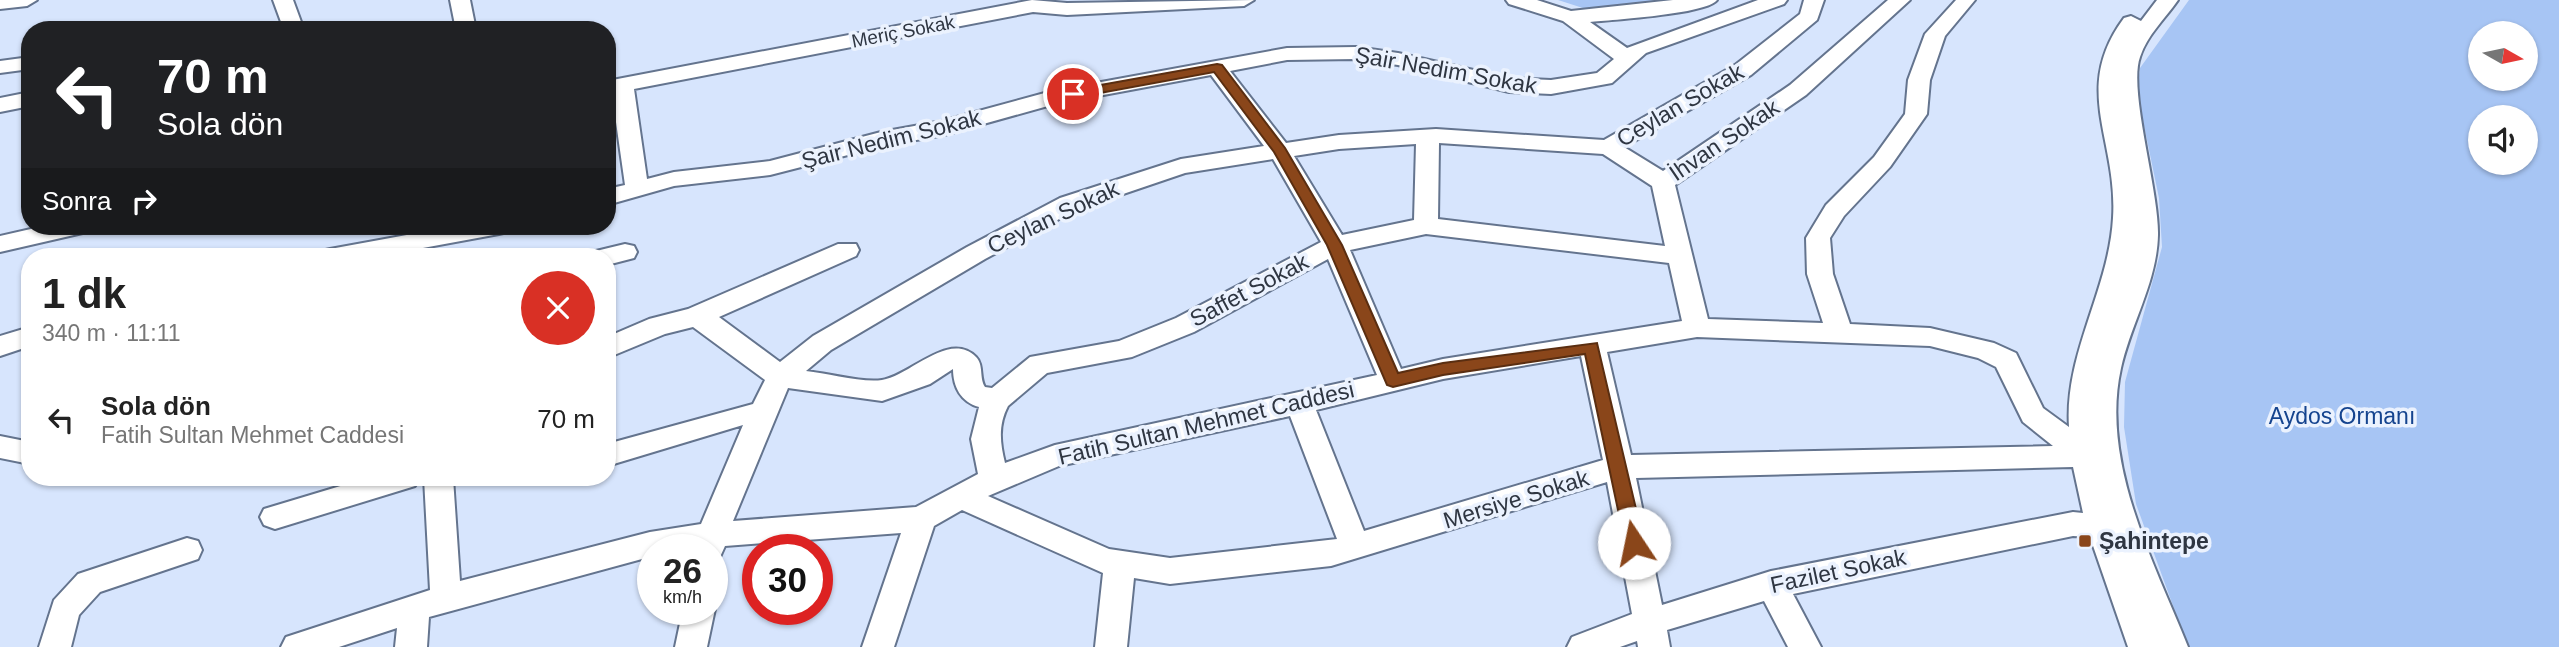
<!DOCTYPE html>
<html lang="tr">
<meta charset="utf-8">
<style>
body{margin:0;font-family:Helvetica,sans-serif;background:#f6f6f6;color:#222;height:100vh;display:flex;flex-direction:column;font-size:26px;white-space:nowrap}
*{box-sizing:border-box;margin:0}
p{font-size:23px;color:#767676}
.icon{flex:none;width:38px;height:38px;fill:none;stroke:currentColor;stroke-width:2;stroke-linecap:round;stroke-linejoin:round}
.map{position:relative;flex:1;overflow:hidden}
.panel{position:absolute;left:21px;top:248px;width:595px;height:238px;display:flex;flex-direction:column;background:#fff;border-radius:28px;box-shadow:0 2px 5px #0004}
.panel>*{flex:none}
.hud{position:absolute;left:21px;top:21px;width:595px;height:214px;border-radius:28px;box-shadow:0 2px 5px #0004;background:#202124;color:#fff;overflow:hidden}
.needle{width:46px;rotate:99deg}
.fabs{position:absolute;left:2468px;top:21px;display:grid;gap:14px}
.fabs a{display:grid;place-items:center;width:70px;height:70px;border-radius:50%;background:#fff;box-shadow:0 2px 5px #0004;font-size:35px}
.speed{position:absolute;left:637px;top:534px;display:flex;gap:14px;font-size:35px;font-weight:700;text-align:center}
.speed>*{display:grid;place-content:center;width:91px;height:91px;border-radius:50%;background:#fff;box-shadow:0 2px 5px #0004;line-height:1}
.speed small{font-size:18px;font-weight:400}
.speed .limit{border:10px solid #d22;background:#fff;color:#111}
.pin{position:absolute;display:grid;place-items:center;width:60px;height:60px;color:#fff;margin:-30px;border:4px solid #fff;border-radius:50%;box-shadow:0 2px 7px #0007}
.me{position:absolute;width:77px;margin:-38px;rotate:349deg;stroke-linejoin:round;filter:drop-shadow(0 0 5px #0008)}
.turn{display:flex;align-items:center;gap:24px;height:147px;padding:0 21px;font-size:32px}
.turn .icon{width:91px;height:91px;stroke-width:2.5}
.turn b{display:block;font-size:49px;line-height:60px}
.then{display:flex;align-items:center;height:66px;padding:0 21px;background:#0003;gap:14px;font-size:26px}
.round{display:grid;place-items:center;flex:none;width:74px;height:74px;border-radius:37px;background:#f6f6f6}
.head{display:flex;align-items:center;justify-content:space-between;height:119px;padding:0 21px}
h1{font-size:42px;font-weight:800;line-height:52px}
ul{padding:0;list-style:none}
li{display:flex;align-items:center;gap:21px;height:105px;padding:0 21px}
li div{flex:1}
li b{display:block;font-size:26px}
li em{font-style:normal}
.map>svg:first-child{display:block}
</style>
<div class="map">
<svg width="2559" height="647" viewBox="0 0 2559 647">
<rect width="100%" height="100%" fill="#d7e5fd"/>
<path fill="#a7c5f4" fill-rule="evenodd" d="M 1558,0 L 1676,0 L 1586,9 Z
M 2189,0 L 2559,0 L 2559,647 L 2188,647 L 2136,504 L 2124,427 L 2125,382 L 2162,247 L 2159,198 L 2137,92 L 2140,68 ZM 2480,33 L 2525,33 L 2525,79 L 2480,79 ZM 2480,117 L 2525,117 L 2525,163 L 2480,163 Z"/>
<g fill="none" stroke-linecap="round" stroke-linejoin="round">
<g stroke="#64748e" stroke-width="4">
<path id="minor" d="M 0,0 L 37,0 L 27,6 L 0,9 Z
M 273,0 L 293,0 L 304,30 L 284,30 Z
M 450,0 L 470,0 L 476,30 L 456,30 Z
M 1032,0 L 1067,3 L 1254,0 L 1244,6 L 1067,15 L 1033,12 L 634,89 L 647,179 L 674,172 L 770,161 L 881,132 L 942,121 L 1052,91 L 1287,48 L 1356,47 L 1398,53 L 1509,78 L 1551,80 L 1597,73 L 1614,59 L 1563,21 L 1509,4 L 1506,0 L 1537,0 L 1571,11 L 1673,0 L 1717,0 C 1707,14 1611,20 1590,22 L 1627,48 L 1758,0 L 1787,0 L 1784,4 L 1646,53 L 1612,83 L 1551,94 L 1509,92 L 1398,65 L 1356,59 L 1287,60 L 1230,71 L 1286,143 L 1339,135 L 1436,129 L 1604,140 L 1735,65 L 1800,14 L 1804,0 L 1824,0 L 1817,20 L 1751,75 L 1624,147 L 1663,171 L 1790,85 L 1888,0 L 1910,0 L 1806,95 L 1675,185 L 1708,319 L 1823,323 L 1807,274 L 1806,238 L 1826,205 L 1874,157 L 1905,114 L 1908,80 L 1925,34 L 1956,0 L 1975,0 L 1945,36 L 1930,80 L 1927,114 L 1890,167 L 1844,216 L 1830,238 L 1833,274 L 1850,324 L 1930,328 L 1994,343 L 2016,353 L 2043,408 L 2069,427 C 2064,354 2109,290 2113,218 C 2118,139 2071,90 2124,18 L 2131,16 L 2141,21 L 2157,0 L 2178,0 C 2165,19 2147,35 2140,57 C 2128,90 2159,190 2158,235 C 2157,282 2131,323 2121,368 C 2100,462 2154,562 2188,647 L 2128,647 L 2090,537 L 2073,536 L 1793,594 L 1821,647 L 1788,647 L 1764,601 L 1667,630 L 1670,647 L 1638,647 L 1637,641 L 1620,647 L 1567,647 L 1572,637 L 1632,614 L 1607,482 L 1331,566 L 1170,584 L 1134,578 L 1127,647 L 1095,647 L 1103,573 L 962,510 L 934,526 L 894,647 L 862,647 L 901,533 L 725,546 L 720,557 L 712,559 L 712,550 L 653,550 L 653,556 L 429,617 L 427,647 L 395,647 L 397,628 L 339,647 L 281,647 L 286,637 L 430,590 L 424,478 L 453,478 L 460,581 L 650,532 L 701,524 L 743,425 L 607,466 L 607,444 L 753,404 L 765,380 L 693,327 L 665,334 L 607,358 L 607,337 L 649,319 L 688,309 L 838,244 L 856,244 L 859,250 L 856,256 L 719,317 L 780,362 L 813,336 L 967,247 L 1060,198 L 1181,159 L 1264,146 L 1211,75 L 1055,104 L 944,135 L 883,146 L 770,175 L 674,186 L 607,205 L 607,189 L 625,185 L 612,94 L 607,95 L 607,81 ZM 1439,143 L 1603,154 L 1652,186 L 1665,246 L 1438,219 ZM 1416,144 L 1414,220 L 1342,235 L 1294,156 L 1339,149 ZM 1273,159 L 1321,242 L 1176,318 L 1119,341 L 1030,357 L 992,388 L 985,387 C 979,378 984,365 976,357 C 949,330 910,376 882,380 C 862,383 827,373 806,371 L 831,350 L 985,259 L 1076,210 L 1185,173 ZM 1426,234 L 1669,263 L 1682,321 L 1443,359 L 1401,369 L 1350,250 ZM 1328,259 L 1377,375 L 1055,445 L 1005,463 C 1000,443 998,425 1008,406 L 1047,373 L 1132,357 L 1194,332 ZM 1697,337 L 1930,346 L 1978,358 L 1996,367 L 2023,422 L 2053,446 L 1631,455 L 1607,352 ZM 1581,356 L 1603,460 L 1364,531 L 1316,410 L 1443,379 ZM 953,369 C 953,387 961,402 979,407 L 971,439 L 978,474 L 916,507 L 733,521 L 788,388 L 882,401 L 930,384 ZM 1290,416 L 1337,539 L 1170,558 L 1109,549 L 988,496 L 1059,466 ZM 2073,467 L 2083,513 L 2073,512 L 1771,571 L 1662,605 L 1636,478 Z
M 30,57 L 30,69 L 0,73 L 0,61 Z
M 30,92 L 30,106 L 0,112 L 0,98 Z
M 44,226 L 90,226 L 87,232 L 0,252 L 0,236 Z
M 456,226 L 511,226 L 508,232 L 499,234 L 374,257 L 317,257 L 321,251 L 330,249 Z
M 625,244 L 634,246 L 637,252 L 634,258 L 607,265 L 607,257 L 592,257 L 596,251 Z
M 30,327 L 30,346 L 0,356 L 0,336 Z
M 0,436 L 30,442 L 30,464 L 0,458 Z
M 367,478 L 420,478 L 415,486 L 275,529 L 264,525 L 260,517 L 264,509 Z
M 187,538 L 198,541 L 202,550 L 198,559 L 100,592 L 79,615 L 71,647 L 39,647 L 54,600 L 78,574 Z
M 712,604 L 715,609 L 707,647 L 675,647 L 683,609 L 712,609 Z"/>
</g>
<use href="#minor" fill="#fff" fill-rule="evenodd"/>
</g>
<path fill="#8a461a" stroke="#5a2e11" stroke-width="2" d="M 1217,64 L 1222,65 L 1285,148 L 1342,245 L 1398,373 L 1443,363 L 1597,343 L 1644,543 L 1641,549 L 1634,551 L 1625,543 L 1585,354 L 1443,375 L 1393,387 L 1387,385 L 1327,245 L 1274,152 L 1214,72 L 1073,98 L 1066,94 L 1073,90 Z"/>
<rect fill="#8a461a" stroke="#ebf2fe" stroke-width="2.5" x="2078" y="534" width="14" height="14" rx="3.5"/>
<g text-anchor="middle" stroke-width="7" stroke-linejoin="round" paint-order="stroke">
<g font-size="19" fill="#2f3642" stroke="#ebf2fe">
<text transform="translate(903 31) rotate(-11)" y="7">Meriç Sokak</text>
</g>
<g font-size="23" fill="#2f3642" stroke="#ebf2fe">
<text transform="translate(1446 70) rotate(10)" y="8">Şair Nedim Sokak</text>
<text transform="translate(1680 105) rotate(-30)" y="8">Ceylan Sokak</text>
<text transform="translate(891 139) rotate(-14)" y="8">Şair Nedim Sokak</text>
<text transform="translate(1724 140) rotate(-34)" y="8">İhvan Sokak</text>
<text transform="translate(1053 217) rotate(-25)" y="8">Ceylan Sokak</text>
<text transform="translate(1249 290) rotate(-28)" y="8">Saffet Sokak</text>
<text transform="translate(1206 423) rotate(-13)" y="8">Fatih Sultan Mehmet Caddesi</text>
<text transform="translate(1516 499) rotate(-17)" y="8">Mersiye Sokak</text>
<text transform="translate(1838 571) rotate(-12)" y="8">Fazilet Sokak</text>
</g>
<g font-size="23" fill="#15448f" stroke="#ebf2fe">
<text x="2342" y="424">Aydos Ormanı</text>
</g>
<g font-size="23" font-weight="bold" fill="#2f3642" stroke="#ebf2fe" text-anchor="start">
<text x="2099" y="549">Şahintepe</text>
</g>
</g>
</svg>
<div class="fabs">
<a><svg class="needle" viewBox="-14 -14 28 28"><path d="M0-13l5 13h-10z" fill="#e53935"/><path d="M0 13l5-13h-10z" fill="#767676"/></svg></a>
<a><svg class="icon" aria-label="sound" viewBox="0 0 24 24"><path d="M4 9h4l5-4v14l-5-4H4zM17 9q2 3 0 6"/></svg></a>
</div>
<div class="speed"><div>26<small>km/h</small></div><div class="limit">30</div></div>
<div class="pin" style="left:1073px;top:94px;background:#d93025"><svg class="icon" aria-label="arrive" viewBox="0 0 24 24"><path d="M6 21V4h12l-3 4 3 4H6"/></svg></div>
<svg class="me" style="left:1634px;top:543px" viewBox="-20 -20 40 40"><circle r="19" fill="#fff"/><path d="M0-13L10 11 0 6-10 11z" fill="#8a461a"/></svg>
<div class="hud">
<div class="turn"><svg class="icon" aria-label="left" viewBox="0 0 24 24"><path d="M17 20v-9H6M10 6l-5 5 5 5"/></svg><div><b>70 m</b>Sola dön</div></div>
<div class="then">Sonra<svg class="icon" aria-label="right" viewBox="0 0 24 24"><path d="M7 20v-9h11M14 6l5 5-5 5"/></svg></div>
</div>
<section class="panel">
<div class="head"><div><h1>1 dk</h1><p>340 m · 11:11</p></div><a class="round" style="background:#d93025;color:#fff"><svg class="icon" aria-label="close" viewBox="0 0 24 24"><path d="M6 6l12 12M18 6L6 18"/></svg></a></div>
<ul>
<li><svg class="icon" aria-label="left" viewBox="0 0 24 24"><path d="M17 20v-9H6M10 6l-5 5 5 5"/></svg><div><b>Sola dön</b><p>Fatih Sultan Mehmet Caddesi</p></div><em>70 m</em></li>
</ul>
</section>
</div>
